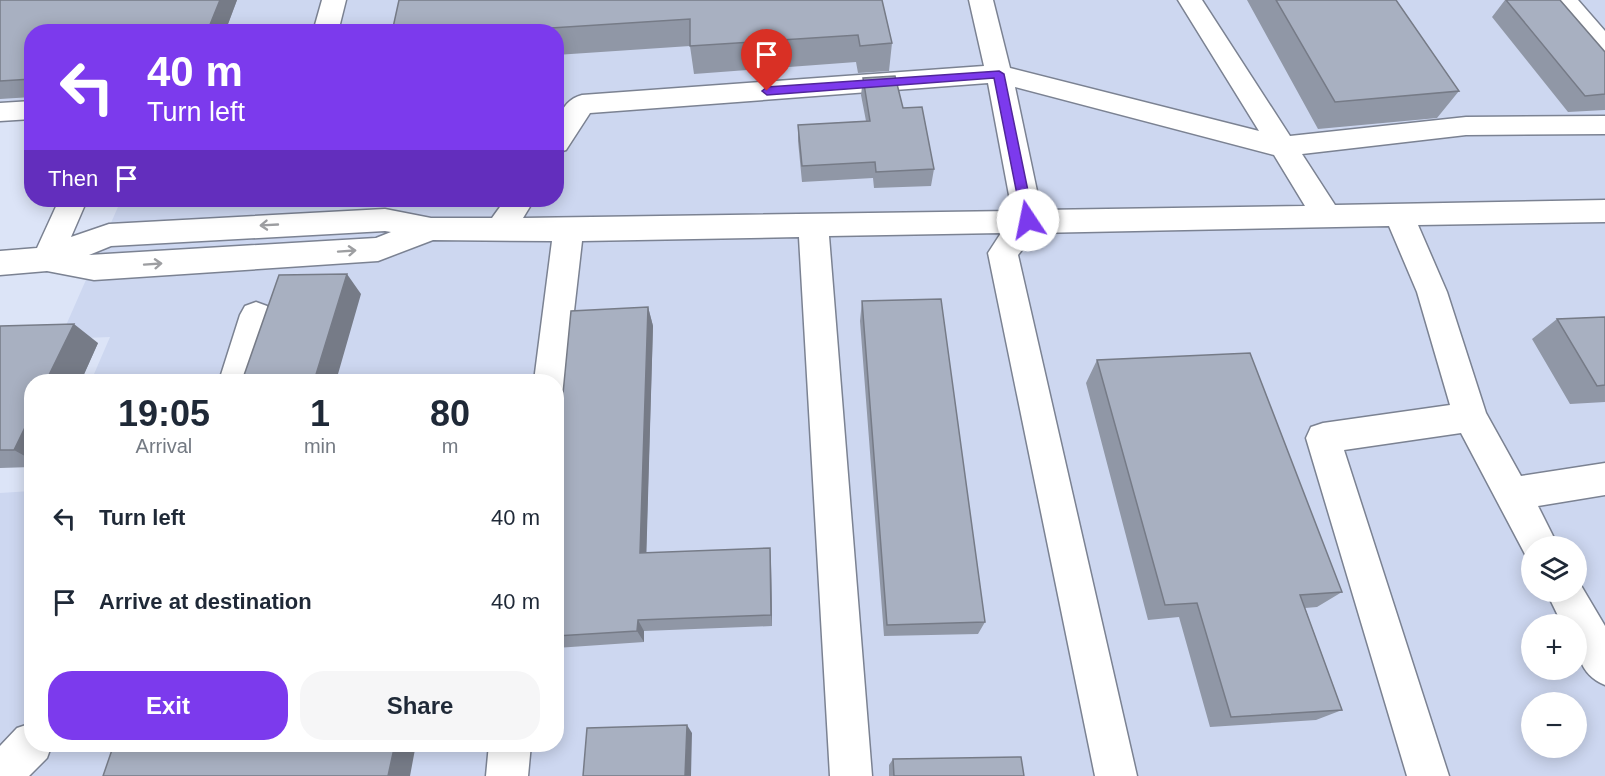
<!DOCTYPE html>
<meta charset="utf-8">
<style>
body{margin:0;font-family:Arial,sans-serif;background:#f6f6f7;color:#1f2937;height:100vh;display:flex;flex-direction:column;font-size:22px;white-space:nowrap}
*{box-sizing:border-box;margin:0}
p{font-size:20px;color:#747a83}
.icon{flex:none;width:33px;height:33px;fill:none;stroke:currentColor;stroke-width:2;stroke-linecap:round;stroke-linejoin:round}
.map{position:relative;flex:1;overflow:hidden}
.details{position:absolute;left:24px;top:374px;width:540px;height:378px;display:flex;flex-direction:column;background:#fff;border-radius:24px;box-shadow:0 3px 15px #0003}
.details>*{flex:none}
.hud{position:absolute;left:24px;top:24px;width:540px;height:183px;border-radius:24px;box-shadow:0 3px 15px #0003;background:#7c3aed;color:#fff;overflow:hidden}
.controls{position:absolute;left:1521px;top:536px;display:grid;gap:12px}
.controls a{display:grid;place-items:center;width:66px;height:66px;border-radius:50%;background:#fff;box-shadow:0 3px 15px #0003;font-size:30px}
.pin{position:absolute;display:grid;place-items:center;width:51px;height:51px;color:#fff;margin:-62px -26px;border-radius:50% 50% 50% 0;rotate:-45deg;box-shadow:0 0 6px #0007}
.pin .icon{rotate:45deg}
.me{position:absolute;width:66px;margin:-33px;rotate:349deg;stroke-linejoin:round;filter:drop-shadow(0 0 4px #0008)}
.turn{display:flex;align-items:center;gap:21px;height:126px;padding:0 24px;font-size:27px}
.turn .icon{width:78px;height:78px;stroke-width:2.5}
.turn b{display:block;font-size:42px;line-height:51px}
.then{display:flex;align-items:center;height:57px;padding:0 24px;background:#0003;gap:12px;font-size:22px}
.eta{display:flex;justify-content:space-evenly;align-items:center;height:102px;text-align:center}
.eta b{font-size:36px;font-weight:600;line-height:42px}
.primary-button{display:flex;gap:12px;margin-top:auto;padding:12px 24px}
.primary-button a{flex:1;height:69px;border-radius:24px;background:#7c3aed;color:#fff;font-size:24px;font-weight:600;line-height:69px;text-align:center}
.primary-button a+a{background:#f6f6f7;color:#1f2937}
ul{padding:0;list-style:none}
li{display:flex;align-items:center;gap:18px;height:84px;padding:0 24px}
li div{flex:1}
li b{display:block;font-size:22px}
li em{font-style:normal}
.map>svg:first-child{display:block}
</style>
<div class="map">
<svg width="1605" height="776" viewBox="0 0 1605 776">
<rect width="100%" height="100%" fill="#dce4f7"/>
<path fill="#cdd7f0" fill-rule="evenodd" d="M 55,0 L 1605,0 L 1605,776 L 0,776 L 0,493 L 31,491 L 32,744 L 556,744 L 556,381 L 91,381 L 110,337 L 60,339 L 121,200 L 556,200 L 556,32 L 32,32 L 31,103 L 0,105 L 0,7 ZM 1532,546 L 1576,546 L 1576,591 L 1532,591 ZM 1532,624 L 1576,624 L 1576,669 L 1532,669 ZM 1532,702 L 1576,702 L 1576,747 L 1532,747 Z"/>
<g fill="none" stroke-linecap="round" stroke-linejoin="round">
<g stroke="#7b8292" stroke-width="3">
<path id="minor" d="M 322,0 L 346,0 L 338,32 L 313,32 Z
M 969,0 L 993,0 L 1010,68 L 1259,131 L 1178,0 L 1202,0 L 1290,136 L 1466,117 L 1605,116 L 1605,134 L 1466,135 L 1302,154 L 1335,205 L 1605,200 L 1605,222 L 1418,225 L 1447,292 L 1486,413 L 1521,476 L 1605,463 L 1605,495 L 1538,506 L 1558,546 L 1532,546 L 1532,560 L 1527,558 L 1461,433 L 1344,450 L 1449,776 L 1407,776 L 1306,438 L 1311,427 L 1323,423 L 1450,405 L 1417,292 L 1389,226 L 1035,233 L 1018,255 L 1137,776 L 1095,776 L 988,253 L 1001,233 L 829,236 L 872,776 L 830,776 L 799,237 L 582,241 L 566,381 L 562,391 L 556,393 L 556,381 L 534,381 L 552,241 L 433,240 L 378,261 L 94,280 L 47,271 L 0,275 L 0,251 L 37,248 L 59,200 L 87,200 L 71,237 L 109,224 L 385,209 L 431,218 L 492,218 L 505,200 L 534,200 L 523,218 L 1012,211 L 988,83 L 590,113 L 566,150 L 556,153 C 556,130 556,102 582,95 L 984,66 ZM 1015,87 L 1274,155 L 1305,206 L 1041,210 ZM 385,231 L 391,232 L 376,238 L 89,255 L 111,246 Z
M 1553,0 L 1578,0 L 1605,31 L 1605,55 L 1596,53 Z
M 32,101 L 32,119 L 0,121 L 0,103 Z
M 256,302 L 267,306 L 272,315 L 251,381 L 219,381 L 240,315 L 245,306 Z
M 1576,577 L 1605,626 L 1605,685 C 1578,674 1576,650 1576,624 L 1562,624 L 1546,591 L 1576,591 Z
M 32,723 L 32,744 L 52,744 L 47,758 L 29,776 L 0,776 L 0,746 L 17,728 Z
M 489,744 L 531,744 L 528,776 L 486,776 Z"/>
</g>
<use href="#minor" fill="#fff" fill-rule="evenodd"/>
</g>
<path fill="#9097a6" d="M 0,0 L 237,0 L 225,32 L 32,32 L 32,97 L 0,99 Z
M 882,0 L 892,43 L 889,71 L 858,73 L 856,62 L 694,74 L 690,46 L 556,55 L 556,32 L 392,32 Z
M 1247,0 L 1396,0 L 1459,91 L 1437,118 L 1318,129 Z
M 1505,0 L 1560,0 L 1605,52 L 1605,110 L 1568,112 L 1492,17 Z
M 863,78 L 903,108 L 934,169 L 931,186 L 874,188 L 873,178 L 802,182 L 798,141 L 798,125 L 866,121 L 861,95 Z
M 862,301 L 985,622 L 978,634 L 884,636 L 860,321 Z
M 648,307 L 653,326 L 646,553 L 770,548 L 771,562 L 772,626 L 644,631 L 644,642 L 556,648 L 556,466 Z
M 1605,317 L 1605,402 L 1570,404 L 1532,339 L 1557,319 Z
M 0,326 L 98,343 L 81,381 L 32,381 L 32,467 L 0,468 Z
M 1097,360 L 1342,592 L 1317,607 L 1305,608 L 1342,710 L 1316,720 L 1210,727 L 1179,617 L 1148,620 L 1086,383 Z
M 893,759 L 1024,776 L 889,776 L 889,765 Z"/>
<path fill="#767b87" d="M 220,0 L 237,0 L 225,32 L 207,32 Z
M 347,274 L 361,294 L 336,381 L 314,381 Z
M 648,307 L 653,326 L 646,567 L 640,553 Z
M 74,324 L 98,343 L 81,381 L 46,381 Z
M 32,413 L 32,460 L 14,450 Z
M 770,548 L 771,562 L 772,626 L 771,615 Z
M 638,620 L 644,631 L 644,642 L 637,631 Z
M 687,725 L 692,733 L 691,776 L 685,776 Z
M 395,744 L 416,744 L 410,776 L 388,776 Z"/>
<path fill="#a8b0c1" stroke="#767b87" stroke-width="1.5" d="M 0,0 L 220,0 L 207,32 L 32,32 L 32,79 L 0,81 Z
M 399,0 L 882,0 L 892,43 L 860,46 L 858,35 L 690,46 L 690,19 L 488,32 L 392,32 Z
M 1276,0 L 1396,0 L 1459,91 L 1335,102 Z
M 1506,0 L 1560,0 L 1605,52 L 1605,94 L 1585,96 Z
M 895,76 L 903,108 L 922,107 L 934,169 L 876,172 L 875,162 L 802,166 L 798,125 L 870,121 L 863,78 Z
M 347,274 L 314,381 L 242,381 L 279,275 Z
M 941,299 L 985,622 L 887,625 L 862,301 Z
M 648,307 L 640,553 L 770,548 L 771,615 L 638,620 L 637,631 L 556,636 L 556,466 L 571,311 Z
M 1605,317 L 1605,385 L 1597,386 L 1557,319 Z
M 74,324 L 46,381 L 32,381 L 32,413 L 14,450 L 0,450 L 0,326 Z
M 1250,353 L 1342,592 L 1300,595 L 1342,710 L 1231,717 L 1197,603 L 1165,605 L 1097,360 Z
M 687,725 L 685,776 L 583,776 L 587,728 Z
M 114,744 L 395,744 L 388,776 L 103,776 Z
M 1021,757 L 1024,776 L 894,776 L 893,759 Z"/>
<defs><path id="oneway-shaft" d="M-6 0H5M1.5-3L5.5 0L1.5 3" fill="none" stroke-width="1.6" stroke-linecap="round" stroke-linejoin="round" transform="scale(1.5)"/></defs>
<g stroke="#9d9ea1">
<use href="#oneway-shaft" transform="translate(269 225) rotate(177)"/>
<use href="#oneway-shaft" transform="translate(347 251) rotate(-4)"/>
<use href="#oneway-shaft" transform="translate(153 264) rotate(-4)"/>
</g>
<path fill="#7c3aed" stroke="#51269a" stroke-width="1.5" d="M 999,71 L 1004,74 L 1034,220 L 1028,224 L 1022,220 L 994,78 L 767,95 L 762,91 L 767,87 Z"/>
</svg>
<div class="controls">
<a><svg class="icon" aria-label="layers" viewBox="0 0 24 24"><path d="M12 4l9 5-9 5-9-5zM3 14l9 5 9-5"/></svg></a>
<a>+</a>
<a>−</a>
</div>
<div class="pin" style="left:767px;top:91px;background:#d93025"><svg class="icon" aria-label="arrive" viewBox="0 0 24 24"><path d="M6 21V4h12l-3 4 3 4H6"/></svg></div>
<svg class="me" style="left:1028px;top:220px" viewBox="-20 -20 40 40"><circle r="19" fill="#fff"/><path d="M0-13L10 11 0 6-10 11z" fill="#7c3aed"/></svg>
<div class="hud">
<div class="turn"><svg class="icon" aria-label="left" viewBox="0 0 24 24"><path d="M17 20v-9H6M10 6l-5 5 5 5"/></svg><div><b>40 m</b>Turn left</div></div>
<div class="then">Then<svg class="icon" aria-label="arrive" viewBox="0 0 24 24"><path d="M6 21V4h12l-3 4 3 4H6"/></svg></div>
</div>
<section class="details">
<div class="eta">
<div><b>19:05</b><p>Arrival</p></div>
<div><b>1</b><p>min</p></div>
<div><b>80</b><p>m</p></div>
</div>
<ul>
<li><svg class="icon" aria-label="left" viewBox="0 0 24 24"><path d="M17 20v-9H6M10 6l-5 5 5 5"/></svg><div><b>Turn left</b></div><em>40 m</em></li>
<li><svg class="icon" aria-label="arrive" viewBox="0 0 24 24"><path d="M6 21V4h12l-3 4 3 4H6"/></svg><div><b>Arrive at destination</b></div><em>40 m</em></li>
</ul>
<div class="primary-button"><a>Exit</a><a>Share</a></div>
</section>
</div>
